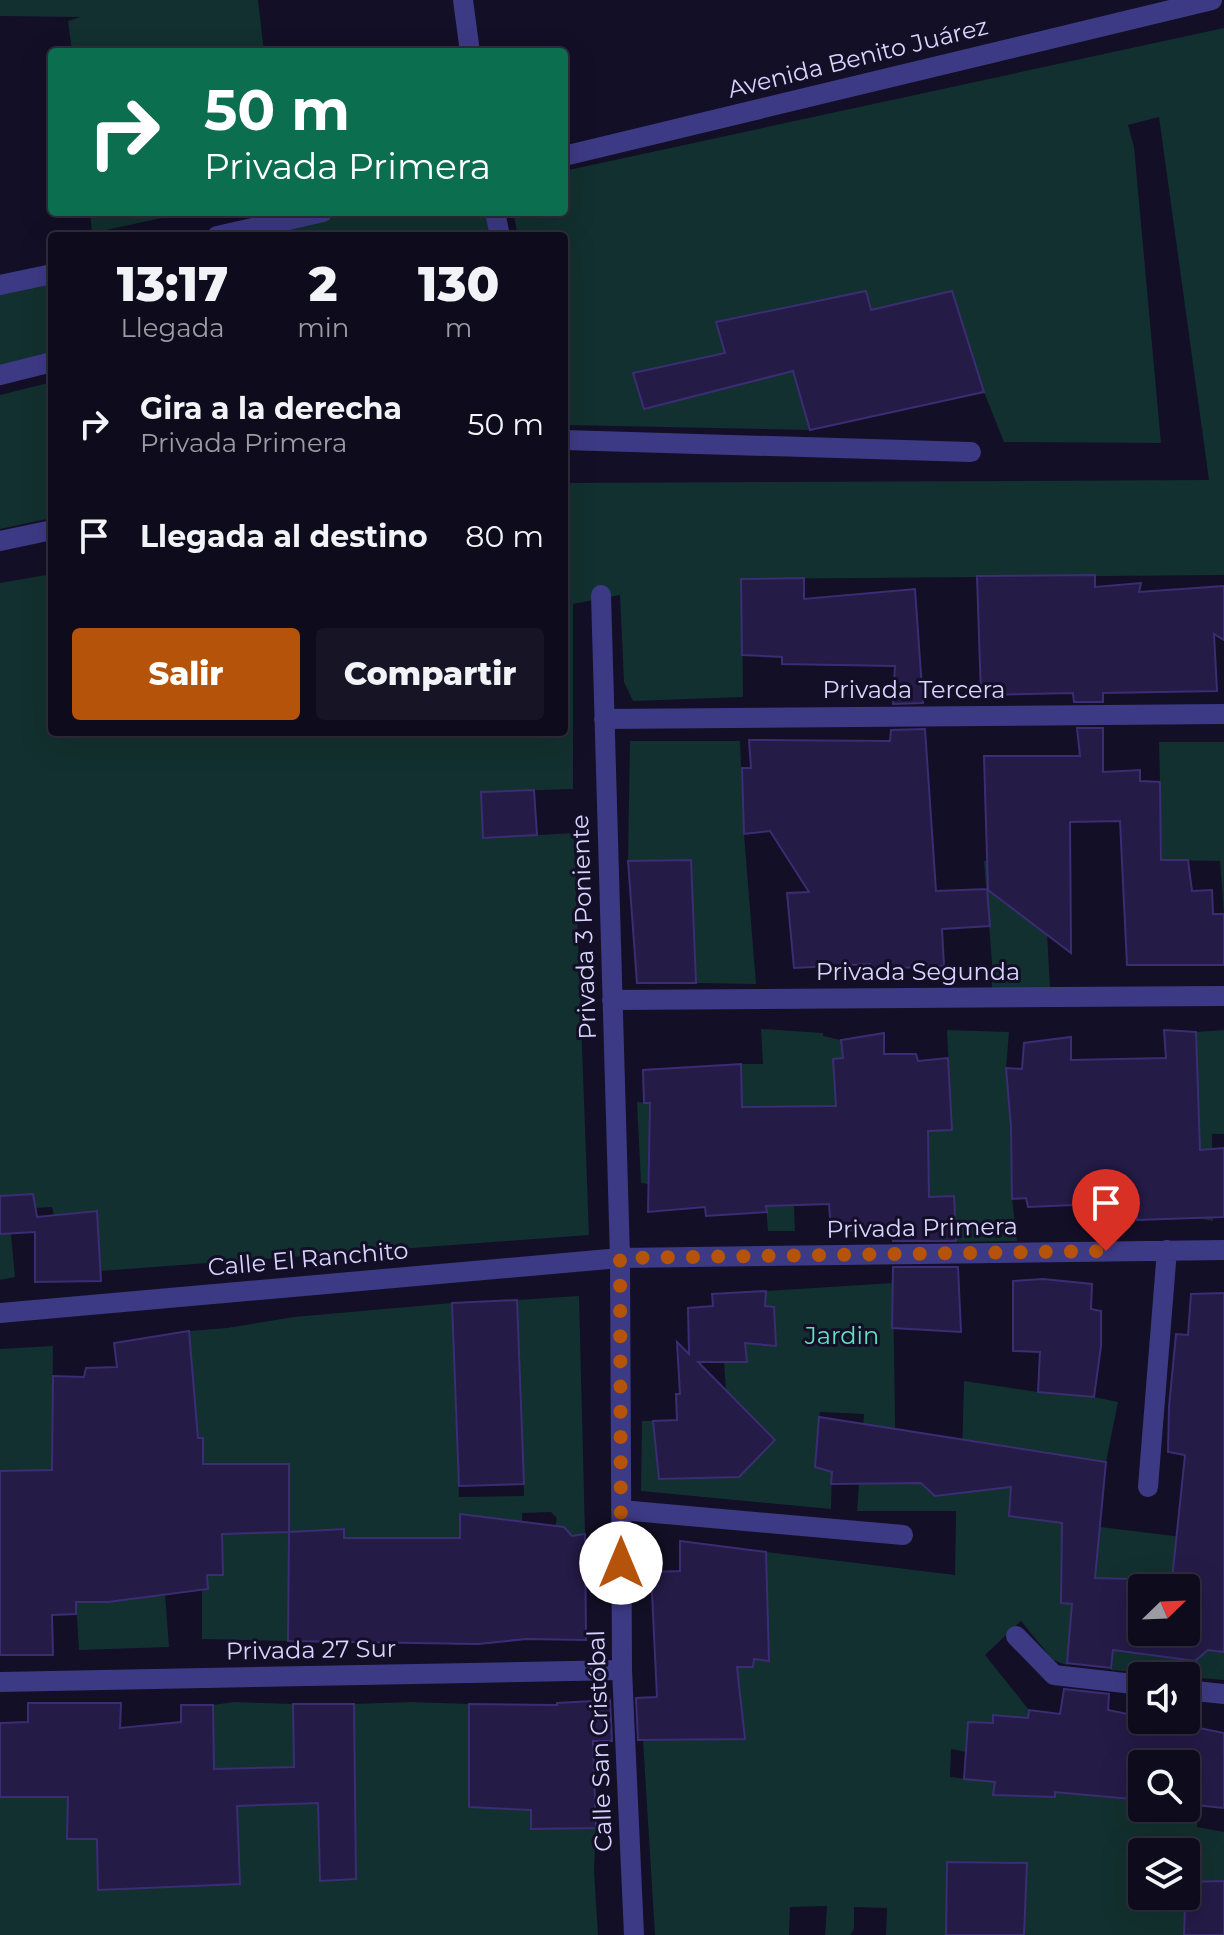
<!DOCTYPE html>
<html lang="es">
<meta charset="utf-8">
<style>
body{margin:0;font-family:Montserrat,sans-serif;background:#171425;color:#f1f3f6;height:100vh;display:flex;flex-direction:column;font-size:30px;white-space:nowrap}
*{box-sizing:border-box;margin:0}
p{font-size:26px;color:#9b9ba3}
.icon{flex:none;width:44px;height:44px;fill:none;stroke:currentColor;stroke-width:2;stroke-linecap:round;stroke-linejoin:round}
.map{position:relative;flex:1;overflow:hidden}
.sheet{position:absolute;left:48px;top:232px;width:520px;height:504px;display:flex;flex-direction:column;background:#0e0b1c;border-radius:8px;box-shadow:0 8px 32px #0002,0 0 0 2px #2e2b3b}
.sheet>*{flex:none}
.banner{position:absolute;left:48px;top:48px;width:520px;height:168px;border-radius:8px;box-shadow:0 8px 32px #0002,0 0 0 2px #2e2b3b;background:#0b6e4f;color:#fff;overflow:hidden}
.needle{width:52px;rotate:67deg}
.controls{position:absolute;left:1128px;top:1574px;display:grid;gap:16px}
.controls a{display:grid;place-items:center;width:72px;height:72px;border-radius:8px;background:#0e0b1c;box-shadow:0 8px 32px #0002,0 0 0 2px #2e2b3b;font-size:40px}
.pin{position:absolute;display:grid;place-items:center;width:68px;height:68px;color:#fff;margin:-82px -34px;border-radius:50% 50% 50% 0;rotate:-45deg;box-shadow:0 0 8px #0007}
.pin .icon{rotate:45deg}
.me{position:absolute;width:88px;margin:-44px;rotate:0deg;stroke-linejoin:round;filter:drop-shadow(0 0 6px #0008)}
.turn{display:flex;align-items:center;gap:28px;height:168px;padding:0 24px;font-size:36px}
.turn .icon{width:104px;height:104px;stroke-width:2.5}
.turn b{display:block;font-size:56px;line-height:68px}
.eta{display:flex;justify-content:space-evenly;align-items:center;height:136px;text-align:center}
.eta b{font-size:48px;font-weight:800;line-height:56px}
.cta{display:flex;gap:16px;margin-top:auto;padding:16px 24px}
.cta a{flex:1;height:92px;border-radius:8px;background:#b45309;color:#fff;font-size:32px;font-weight:800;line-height:92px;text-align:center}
.cta a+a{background:#171425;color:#f1f3f6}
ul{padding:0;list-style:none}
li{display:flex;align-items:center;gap:24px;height:112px;padding:0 24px}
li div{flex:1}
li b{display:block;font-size:30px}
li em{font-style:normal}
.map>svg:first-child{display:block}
</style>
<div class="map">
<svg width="1224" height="1935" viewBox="0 0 1224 1935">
<rect width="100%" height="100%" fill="#130f26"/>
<path fill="#12302f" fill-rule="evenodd" d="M 0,0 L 258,0 L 264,52 L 72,52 L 68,21 L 81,17 L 0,16 Z
M 1224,28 L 1224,575 L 742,579 L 743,697 L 633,701 L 624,682 L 620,595 L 573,604 L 573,789 L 481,792 L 483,838 L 574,833 L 589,1235 L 100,1271 L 97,1211 L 54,1215 L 52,1207 L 35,1208 L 32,1194 L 0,1196 L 0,583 L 52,574 L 52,732 L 564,732 L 564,483 L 1209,480 L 1159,117 L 1128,125 L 1134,147 L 1161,443 L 1004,442 L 984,392 L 951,291 L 871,310 L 865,291 L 716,322 L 725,353 L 634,373 L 793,371 L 810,430 L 564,425 L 564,236 L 518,236 L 513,212 L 564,212 L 564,171 Z
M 90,212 L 190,212 L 92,233 Z
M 332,212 L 486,212 L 491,236 L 233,236 Z
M 52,280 L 52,358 L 0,372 L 0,292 Z
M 52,382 L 52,518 L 0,529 L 0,395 Z
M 630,741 L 740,741 L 744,834 L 756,984 L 696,983 L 628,861 Z
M 1159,742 L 1224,742 L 1224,916 L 1220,861 L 1162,860 Z
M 984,861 L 1040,861 L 1044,878 L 1050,988 L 992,989 L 992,963 Z
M 761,1029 L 823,1033 L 823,1036 L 841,1040 L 843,1058 L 833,1059 L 834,1084 L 952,1129 L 947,1030 L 1009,1032 L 1006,1068 L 1199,1134 L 1196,1032 L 1224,1030 L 1224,1134 L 1212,1134 L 1213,1221 L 1197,1218 L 1011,1130 L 1012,1199 L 1017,1241 L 956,1242 L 954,1196 L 929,1197 L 929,1168 L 910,1169 L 818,1131 L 816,1106 L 761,1107 L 794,1205 L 795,1231 L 768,1231 L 761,1150 L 649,1159 L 648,1184 L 641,1183 L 637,1102 L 650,1103 L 650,1128 L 742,1109 L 741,1064 L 763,1064 Z
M 0,1234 L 11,1234 L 15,1277 L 0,1280 Z
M 893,1283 L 896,1483 L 921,1483 L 935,1496 L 961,1493 L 964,1381 L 1038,1392 L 1094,1397 L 1118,1402 L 1106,1462 L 1014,1448 L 1009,1516 L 1224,1542 L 1186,1588 L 1062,1577 L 1061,1603 L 1072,1604 L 1067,1665 L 1053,1660 L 1021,1621 L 985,1655 L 1029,1710 L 1028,1718 L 993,1715 L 993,1723 L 968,1723 L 966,1752 L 951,1749 L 950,1777 L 995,1782 L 1054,1797 L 1055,1765 C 1076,1777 1119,1810 1142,1796 L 1142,1808 L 1186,1808 L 1186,1773 L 1209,1730 L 1197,1827 L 1224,1832 L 1224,1881 L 1186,1882 L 1186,1852 L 1142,1852 L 1142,1896 L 1146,1896 L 1146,1904 L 1185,1904 L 1184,1935 L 1024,1935 L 1027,1863 L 948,1862 L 946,1935 L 886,1935 L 887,1908 L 854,1907 L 854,1929 L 850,1935 L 825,1935 L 827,1906 L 790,1907 L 789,1935 L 655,1935 L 643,1740 L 745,1739 L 681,1676 L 655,1679 L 655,1643 L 716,1668 L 752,1667 L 754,1659 L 768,1661 L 766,1552 L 955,1575 L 956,1511 L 857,1511 L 864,1414 L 820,1412 L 815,1466 L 832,1472 L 831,1509 L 641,1491 L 642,1421 L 653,1421 L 660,1479 L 726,1477 L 732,1467 L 741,1475 L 774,1440 L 726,1391 L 724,1362 L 745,1343 L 776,1346 L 774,1307 L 765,1306 L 766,1291 Z
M 579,1296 L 585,1534 L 563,1537 L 554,1531 L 557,1518 L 551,1512 L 522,1513 L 522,1531 L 461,1552 L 464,1645 L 409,1642 L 410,1538 L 344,1538 L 343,1529 L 289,1532 L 288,1641 L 202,1639 L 202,1590 L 208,1589 L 207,1575 L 223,1575 L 222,1554 L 165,1594 L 169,1647 L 79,1650 L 76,1602 L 49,1519 L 46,1470 L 0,1471 L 0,1349 L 53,1346 L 52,1454 L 118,1441 L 193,1384 L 189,1331 L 227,1328 L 294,1317 L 452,1303 L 456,1424 L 521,1425 L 517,1300 ZM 458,1461 L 523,1462 L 524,1496 L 459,1497 ZM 289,1464 L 289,1531 L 256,1533 Z
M 1113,1650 L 1198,1658 L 1208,1650 L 1224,1652 L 1224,1680 L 1111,1670 Z
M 234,1702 L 293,1704 L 295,1803 L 318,1803 L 321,1881 L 356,1879 L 354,1704 L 411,1702 L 469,1704 L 531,1810 L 532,1829 L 596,1828 L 594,1870 L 598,1935 L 0,1935 L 0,1797 L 28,1782 L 29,1798 L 68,1797 L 67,1839 L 97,1839 L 98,1890 L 240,1883 L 236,1769 L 214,1769 L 213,1705 Z"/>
<path fill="#241b47" stroke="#3b2d73" stroke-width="2" fill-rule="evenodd" d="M 866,291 L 871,310 L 952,291 L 984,392 L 810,430 L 793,371 L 644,409 L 633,373 L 725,353 L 716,322 Z
M 1095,575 L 1095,587 L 1141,583 L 1139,592 L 1224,586 L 1224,640 L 1214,634 L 1217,691 L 1103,693 L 1103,702 L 1074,702 L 1073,693 L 981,695 L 977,576 Z
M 804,578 L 804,599 L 915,589 L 923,703 L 893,704 L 895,666 L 782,664 L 782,657 L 742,655 L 741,579 Z
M 1077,728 L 1103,728 L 1103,772 L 1140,770 L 1140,781 L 1160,782 L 1161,860 L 1188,860 L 1192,891 L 1212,890 L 1213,914 L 1224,914 L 1224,965 L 1127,965 L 1120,821 L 1070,822 L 1071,953 L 988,890 L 984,756 L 1080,756 Z
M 925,729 L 936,891 L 987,889 L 990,926 L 942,929 L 944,966 L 871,969 L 870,964 L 794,968 L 787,893 L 809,892 L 770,831 L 744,834 L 742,768 L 751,768 L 749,740 L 890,741 L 891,730 Z
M 534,790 L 537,835 L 483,838 L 481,792 Z
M 691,860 L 696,983 L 637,983 L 628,861 Z
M 1164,1030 L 1196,1032 L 1200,1150 L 1224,1148 L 1224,1217 L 1137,1220 L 1137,1211 L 1075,1214 L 1074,1205 L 1028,1207 L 1026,1198 L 1012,1199 L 1011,1127 L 1006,1068 L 1022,1069 L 1024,1043 L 1071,1037 L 1071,1060 L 1166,1058 Z
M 884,1033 L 884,1054 L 916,1054 L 918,1061 L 948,1058 L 952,1130 L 928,1131 L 929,1197 L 954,1196 L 956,1241 L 893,1241 L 894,1229 L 831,1231 L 829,1204 L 766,1206 L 767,1212 L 706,1216 L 705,1207 L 648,1212 L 650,1103 L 644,1103 L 643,1070 L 741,1064 L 742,1107 L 836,1106 L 833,1059 L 843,1058 L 841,1040 Z
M 33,1194 L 37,1217 L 97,1211 L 101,1281 L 35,1282 L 35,1232 L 0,1234 L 0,1196 Z
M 893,1267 L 958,1267 L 961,1332 L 892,1328 Z
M 1043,1279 L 1092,1284 L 1091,1309 L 1101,1311 L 1101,1346 L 1094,1397 L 1038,1392 L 1040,1352 L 1013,1351 L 1013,1281 Z
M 766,1291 L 765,1306 L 774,1307 L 776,1346 L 745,1343 L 747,1362 L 698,1362 L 775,1440 L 739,1477 L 659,1479 L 653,1421 L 677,1420 L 676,1394 L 680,1394 L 677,1342 L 689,1354 L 688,1308 L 713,1306 L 712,1294 Z
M 1224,1293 L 1224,1652 L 1208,1650 L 1195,1661 L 1113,1650 L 1111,1668 L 1067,1663 L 1072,1604 L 1061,1603 L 1062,1523 L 1009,1516 L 1011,1487 L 935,1496 L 921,1483 L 831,1484 L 832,1472 L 815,1467 L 819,1417 L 1106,1462 L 1095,1578 L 1172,1580 L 1185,1455 L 1168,1452 L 1169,1407 L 1176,1334 L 1188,1335 L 1191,1294 ZM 1142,1588 L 1186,1588 L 1186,1632 L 1142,1632 Z
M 517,1300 L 524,1484 L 459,1486 L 452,1303 Z
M 189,1331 L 198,1438 L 203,1438 L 203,1464 L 289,1464 L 289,1532 L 222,1534 L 223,1575 L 207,1575 L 208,1589 L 108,1602 L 76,1602 L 76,1614 L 52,1615 L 53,1655 L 0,1655 L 0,1471 L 52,1470 L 53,1376 L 84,1377 L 86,1368 L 117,1367 L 114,1343 Z
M 460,1514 L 564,1527 L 572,1536 L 585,1534 L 586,1640 L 526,1639 L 478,1644 L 288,1641 L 289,1532 L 344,1529 L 344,1538 L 460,1538 Z
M 680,1541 L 766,1552 L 769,1661 L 754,1659 L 753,1667 L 737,1667 L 745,1739 L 638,1740 L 636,1698 L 657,1697 L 651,1572 L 680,1571 Z
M 1064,1689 L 1109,1694 L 1108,1710 L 1142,1717 L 1142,1720 L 1160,1720 L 1224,1733 L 1224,1808 L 1186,1804 L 1186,1764 L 1142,1764 L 1142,1800 L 1055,1792 L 1055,1797 L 993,1795 L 995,1782 L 964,1779 L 968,1722 L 993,1723 L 993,1715 L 1028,1718 L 1029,1710 L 1060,1714 Z
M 610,1700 L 612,1741 L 593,1741 L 596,1828 L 531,1829 L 531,1810 L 469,1807 L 469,1704 L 557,1705 L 557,1703 Z
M 28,1703 L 121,1703 L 120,1728 L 181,1722 L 181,1705 L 213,1705 L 214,1769 L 294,1767 L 293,1704 L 354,1704 L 356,1879 L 320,1881 L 318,1803 L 237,1806 L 240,1884 L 98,1890 L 97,1839 L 67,1839 L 68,1797 L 0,1797 L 0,1723 L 28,1722 Z
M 947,1862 L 1027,1863 L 1024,1935 L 946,1935 Z
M 1224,1881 L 1224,1935 L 1184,1935 L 1186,1882 Z"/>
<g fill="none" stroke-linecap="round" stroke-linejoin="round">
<path stroke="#3d3a85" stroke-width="20" d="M 495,212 L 500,236
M 0,375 L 52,362
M 564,440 L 971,452
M 0,541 L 52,530"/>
<path stroke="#3d3a85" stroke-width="20" d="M 463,0 L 470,52
M 564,156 L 1212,0
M 217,236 L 323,212
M 0,285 L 52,274
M 601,595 L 620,1258 L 622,1670 L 634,1935
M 604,719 L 1224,714
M 612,1000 L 1224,996
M 0,1313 L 620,1258 L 1224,1250
M 1148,1487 L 1167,1250
M 621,1510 L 903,1535
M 1016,1636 L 1054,1675 L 1142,1685
M 0,1682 L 622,1670
M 1186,1690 L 1224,1694"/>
</g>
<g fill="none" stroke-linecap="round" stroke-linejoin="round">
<path stroke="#b45309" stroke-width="14" stroke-dasharray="0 25.2" d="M 621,1563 L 620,1258 L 1106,1251"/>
</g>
<g text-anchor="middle" stroke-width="6" stroke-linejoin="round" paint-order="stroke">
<g font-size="24" fill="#d9d4ff" stroke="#130f26">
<text transform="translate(858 58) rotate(-14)" y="8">Avenida Benito Juárez</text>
<text x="914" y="698">Privada Tercera</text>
<text transform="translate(584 927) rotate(-92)" y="8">Privada 3 Poniente</text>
<text x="918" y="980">Privada Segunda</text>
<text transform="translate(922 1228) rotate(-1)" y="8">Privada Primera</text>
<text transform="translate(308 1259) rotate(-5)" y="8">Calle El Ranchito</text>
<text transform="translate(311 1650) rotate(-1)" y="8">Privada 27 Sur</text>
<text transform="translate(600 1741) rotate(-92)" y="8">Calle San Cristóbal</text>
</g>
<g font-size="24" fill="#5fe0c0" stroke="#130f26">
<text x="842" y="1344">Jardin</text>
</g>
</g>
</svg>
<div class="controls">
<a><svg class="needle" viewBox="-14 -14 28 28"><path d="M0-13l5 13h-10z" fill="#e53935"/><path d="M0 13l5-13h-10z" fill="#9b9ba3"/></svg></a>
<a><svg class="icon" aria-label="sound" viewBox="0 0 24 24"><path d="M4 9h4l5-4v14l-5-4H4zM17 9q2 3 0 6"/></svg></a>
<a><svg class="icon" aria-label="search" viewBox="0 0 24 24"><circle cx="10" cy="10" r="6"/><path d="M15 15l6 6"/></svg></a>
<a><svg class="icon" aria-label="layers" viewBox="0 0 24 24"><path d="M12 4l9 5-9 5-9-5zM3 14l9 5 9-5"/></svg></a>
</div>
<div class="pin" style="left:1106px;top:1251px;background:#d93025"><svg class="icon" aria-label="arrive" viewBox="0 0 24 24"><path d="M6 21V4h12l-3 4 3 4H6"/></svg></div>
<svg class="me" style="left:621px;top:1563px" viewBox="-20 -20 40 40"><circle r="19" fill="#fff"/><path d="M0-13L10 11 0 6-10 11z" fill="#b45309"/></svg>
<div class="banner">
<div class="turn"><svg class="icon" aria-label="right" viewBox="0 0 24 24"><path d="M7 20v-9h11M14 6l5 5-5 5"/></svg><div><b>50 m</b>Privada Primera</div></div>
</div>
<section class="sheet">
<div class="eta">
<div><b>13:17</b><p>Llegada</p></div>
<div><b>2</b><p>min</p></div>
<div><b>130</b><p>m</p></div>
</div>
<ul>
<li><svg class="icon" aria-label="right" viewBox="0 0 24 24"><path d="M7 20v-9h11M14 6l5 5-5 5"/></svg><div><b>Gira a la derecha</b><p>Privada Primera</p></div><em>50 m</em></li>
<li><svg class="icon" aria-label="arrive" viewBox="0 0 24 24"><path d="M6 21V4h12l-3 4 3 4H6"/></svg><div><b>Llegada al destino</b></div><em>80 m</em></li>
</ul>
<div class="cta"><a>Salir</a><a>Compartir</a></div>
</section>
</div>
